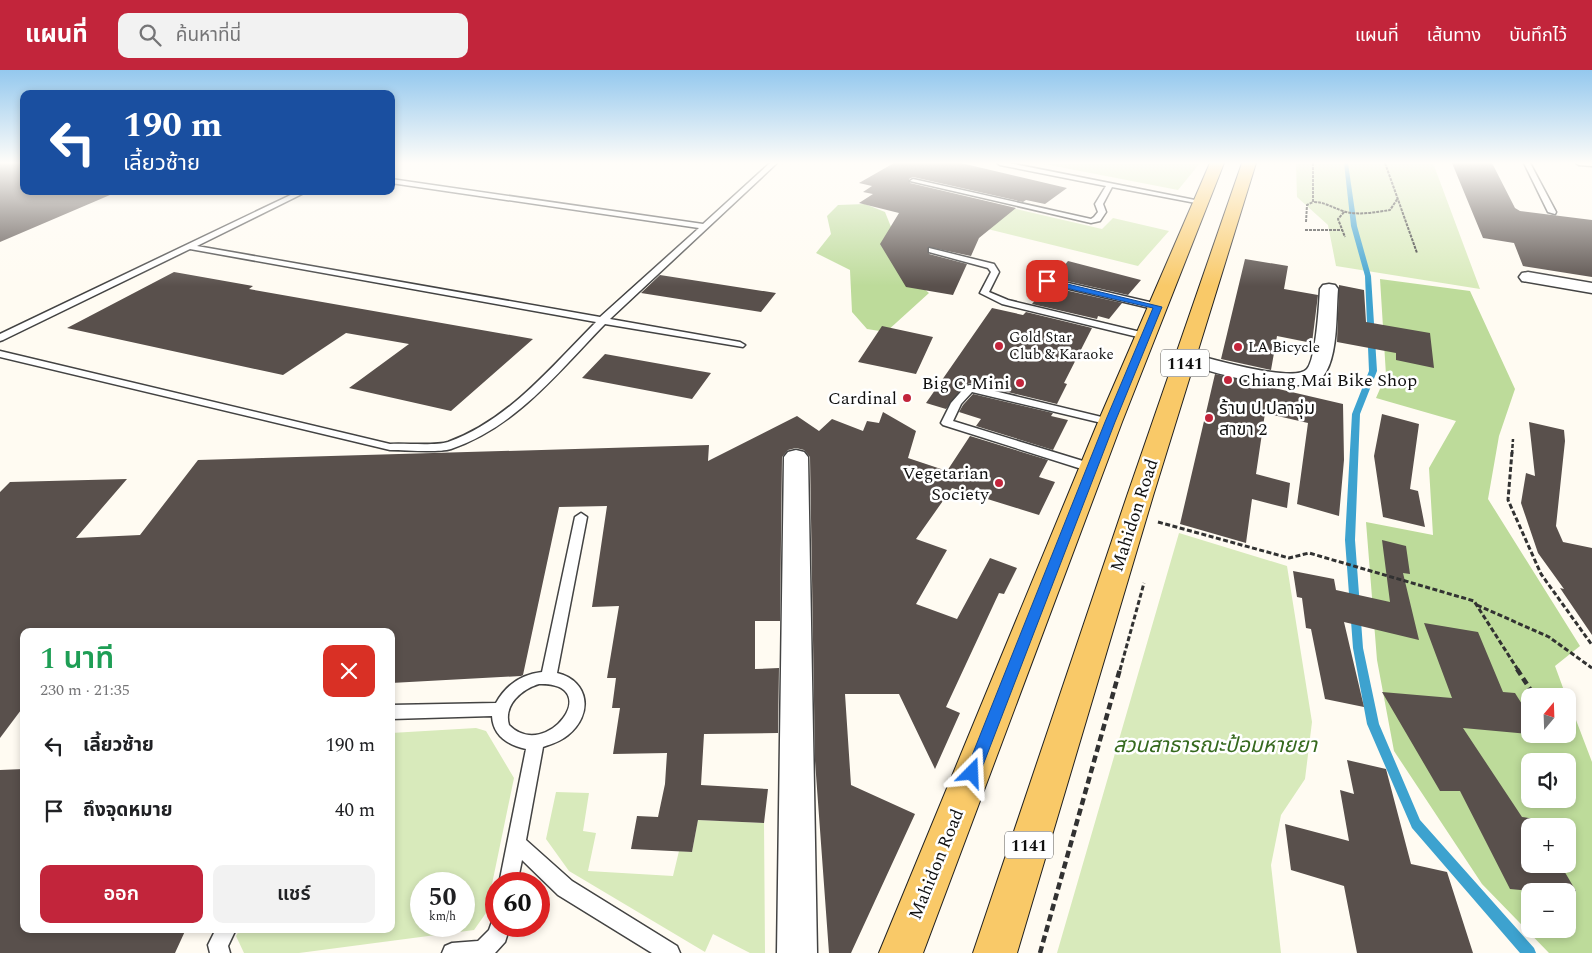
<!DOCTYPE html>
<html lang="th">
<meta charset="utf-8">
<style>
body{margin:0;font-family:Spectral,"Noto Sans Thai",serif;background:#f2f2f2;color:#202124;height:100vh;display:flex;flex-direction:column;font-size:19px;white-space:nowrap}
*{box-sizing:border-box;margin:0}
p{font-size:16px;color:#757577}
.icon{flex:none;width:28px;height:28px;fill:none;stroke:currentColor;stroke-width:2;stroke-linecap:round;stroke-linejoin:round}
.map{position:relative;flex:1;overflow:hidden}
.sheet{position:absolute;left:20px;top:558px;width:375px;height:305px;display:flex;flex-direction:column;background:#fff;border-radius:10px;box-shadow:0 2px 8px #0003}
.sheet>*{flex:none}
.top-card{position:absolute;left:20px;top:20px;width:375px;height:105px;border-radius:10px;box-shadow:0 2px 8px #0003;background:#1a4fa0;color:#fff;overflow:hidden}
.needle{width:32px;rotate:19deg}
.buttons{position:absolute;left:1521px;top:618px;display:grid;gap:10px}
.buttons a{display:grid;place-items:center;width:55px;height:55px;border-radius:10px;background:#fff;box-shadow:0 2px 8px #0003;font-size:25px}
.speed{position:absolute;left:410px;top:802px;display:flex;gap:10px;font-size:25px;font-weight:700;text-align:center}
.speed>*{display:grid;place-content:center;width:65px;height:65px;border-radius:50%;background:#fff;box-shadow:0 2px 8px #0003;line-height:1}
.speed small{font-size:12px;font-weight:400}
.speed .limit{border:8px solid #d22;background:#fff;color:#111}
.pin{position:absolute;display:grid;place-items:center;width:42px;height:42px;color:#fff;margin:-21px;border-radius:10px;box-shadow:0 2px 8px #0006}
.me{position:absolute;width:55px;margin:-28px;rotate:21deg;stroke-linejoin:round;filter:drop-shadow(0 0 4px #0008)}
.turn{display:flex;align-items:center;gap:18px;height:105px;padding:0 20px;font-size:22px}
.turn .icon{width:65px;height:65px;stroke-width:2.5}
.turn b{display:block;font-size:35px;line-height:42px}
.round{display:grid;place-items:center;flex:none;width:52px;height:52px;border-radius:10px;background:#f2f2f2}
.headline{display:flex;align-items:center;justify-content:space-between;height:85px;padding:0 20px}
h1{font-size:30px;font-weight:600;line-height:38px;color:#1e9e55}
.button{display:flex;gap:10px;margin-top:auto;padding:10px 20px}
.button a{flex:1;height:58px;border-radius:10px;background:#c2253b;color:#fff;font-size:20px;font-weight:600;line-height:58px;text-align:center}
.button a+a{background:#f2f2f2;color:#202124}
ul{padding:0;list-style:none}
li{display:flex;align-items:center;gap:15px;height:65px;padding:0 20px}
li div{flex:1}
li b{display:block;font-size:19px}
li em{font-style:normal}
header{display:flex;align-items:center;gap:30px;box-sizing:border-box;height:70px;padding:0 25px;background:#c2253b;color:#fff}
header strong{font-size:24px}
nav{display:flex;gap:28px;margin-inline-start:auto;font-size:18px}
.search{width:350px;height:45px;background:#f2f2f2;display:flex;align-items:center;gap:12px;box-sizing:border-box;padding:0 18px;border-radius:10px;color:#757577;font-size:19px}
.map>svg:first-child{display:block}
</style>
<header>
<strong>แผนที่</strong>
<div class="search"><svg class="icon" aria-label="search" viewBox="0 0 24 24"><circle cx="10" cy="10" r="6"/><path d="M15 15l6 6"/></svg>ค้นหาที่นี่</div>
<nav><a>แผนที่</a><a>เส้นทาง</a><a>บันทึกไว้</a></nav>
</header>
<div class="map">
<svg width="1592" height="883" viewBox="0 0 1592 883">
<rect width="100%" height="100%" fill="#fffbf2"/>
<path fill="#d8eabb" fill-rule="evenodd" d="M 1039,93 L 1200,93 L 1178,120 Z
M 1296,93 L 1433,93 L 1480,219 L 1336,196 L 1328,155 L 1297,127 Z
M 947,123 L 1102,159 L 1113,148 L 1169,161 L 1138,196 L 935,146 Z
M 1179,463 L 1287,496 L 1312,652 L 1305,709 L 1281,745 L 1271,795 L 1281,883 L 1057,883 Z
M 476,658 L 486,661 L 514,708 L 486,843 L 474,860 L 299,883 L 244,883 L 236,866 L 240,859 L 391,859 L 391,663 ZM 421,814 L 464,814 L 464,856 L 421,856 Z
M 556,722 L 589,723 L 583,761 L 596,763 L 588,801 L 673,806 L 679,781 L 692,782 L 698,750 L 764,753 L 765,883 L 750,883 L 713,864 L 705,882 L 569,801 L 546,769 Z"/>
<path fill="#bddb9a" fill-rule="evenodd" d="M 865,134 L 885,142 L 912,209 L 929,223 L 886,262 L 867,259 L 852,242 L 850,200 L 816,183 L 831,164 L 827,146 L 838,135 Z
M 1380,209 L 1470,221 L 1515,319 L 1499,366 L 1488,429 L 1580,576 L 1555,596 L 1566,626 L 1530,626 L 1530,664 L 1568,664 L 1568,629 L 1592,692 L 1592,883 L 1549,883 L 1482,814 L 1394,681 L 1377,590 L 1366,452 L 1433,465 L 1429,398 L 1456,351 L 1376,328 L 1386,305 ZM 1530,691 L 1568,691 L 1568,729 L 1530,729 ZM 1530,756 L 1568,756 L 1568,794 L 1530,794 ZM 1530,821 L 1568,821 L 1568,859 L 1530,859 Z"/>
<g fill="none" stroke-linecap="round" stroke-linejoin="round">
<path fill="#3da2cf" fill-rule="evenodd" d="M 1344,93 L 1348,93 L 1357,156 L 1371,206 L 1377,301 L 1360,344 L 1355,470 L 1363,578 L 1379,654 L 1420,750 L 1534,878 L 1536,883 L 1520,883 L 1412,758 L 1367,654 L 1353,578 L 1345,470 L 1352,344 L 1369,301 L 1365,206 L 1351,156 Z"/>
</g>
<path fill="#59504c" d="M 0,93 L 24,93 L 24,121 L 117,122 L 0,172 Z
M 894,93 L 961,93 L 1067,118 L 1045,134 L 1026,130 L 1023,132 L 913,107 L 909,109 L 910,113 L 1016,138 L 979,168 L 971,186 L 928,177 L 929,184 L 967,194 L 953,225 L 906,217 L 880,174 L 899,143 L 859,133 L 873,124 L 863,122 L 872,116 L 859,113 Z
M 1452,93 L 1492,93 L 1515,138 L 1520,141 L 1592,150 L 1592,207 L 1523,196 L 1514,173 L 1483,168 Z
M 1245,189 L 1288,196 L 1284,219 L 1318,225 L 1312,273 L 1277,266 L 1271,300 L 1221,289 Z
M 1068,191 L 1141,210 L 1128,225 L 1054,208 Z
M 174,202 L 253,216 L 249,219 L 533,269 L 451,341 L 349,318 L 409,274 L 346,263 L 283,305 L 67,258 Z
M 660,205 L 776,223 L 761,242 L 641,223 Z
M 1339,215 L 1364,220 L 1366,252 L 1430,263 L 1434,298 L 1396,290 L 1396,283 L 1337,272 Z
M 1047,216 L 1122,233 L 1109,249 L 1098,246 L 1097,249 L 1032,234 Z
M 992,238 L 1023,245 L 1026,242 L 1092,258 L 1064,313 L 1067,314 L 1057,334 L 970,313 L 965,315 L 946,339 L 926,333 Z
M 882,256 L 933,267 L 916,304 L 858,292 Z
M 605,284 L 711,303 L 692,329 L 582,308 Z
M 1215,304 L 1343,334 L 1344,390 L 1339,446 L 1297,434 L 1308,353 L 1265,343 L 1256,404 L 1290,413 L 1287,438 L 1252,429 L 1246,473 L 1180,454 Z
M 973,324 L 1053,343 L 1051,346 L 1068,350 L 1053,380 L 976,356 L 981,349 L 959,342 L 963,335 Z
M 883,342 L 916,361 L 908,388 L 947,401 L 970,366 L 1048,390 L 1039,407 L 1055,412 L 1039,445 L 952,418 L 916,469 L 947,480 L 916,534 L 957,549 L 990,488 L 1017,498 L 1004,524 L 999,523 L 946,637 L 960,643 L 935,699 L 899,624 L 845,624 L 851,715 L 915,744 L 851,883 L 829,883 L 815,691 L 810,387 L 804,380 L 796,378 L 788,380 L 782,387 L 780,551 L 755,551 L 755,599 L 779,598 L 778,663 L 704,664 L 701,715 L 768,719 L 764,753 L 698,750 L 692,782 L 631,779 L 637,746 L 658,747 L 665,714 L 667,683 L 613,684 L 620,638 L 612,638 L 616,608 L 607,608 L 619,536 L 592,537 L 607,436 L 559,437 L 523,605 L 521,606 L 391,613 L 391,561 L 24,561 L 24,636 L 0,668 L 0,422 L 10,412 L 127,409 L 76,468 L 140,465 L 198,390 L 709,375 L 708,391 L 797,346 L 819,361 L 832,349 L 863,361 L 867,351 L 879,353 Z
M 1382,344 L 1419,354 L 1410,419 L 1418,421 L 1425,457 L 1383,447 L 1374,386 Z
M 1529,352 L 1564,360 L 1565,371 L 1556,456 L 1563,472 L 1592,478 L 1592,565 L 1560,518 L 1564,519 L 1538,483 L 1521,433 L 1526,403 L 1535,406 Z
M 1382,470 L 1406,476 L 1410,504 L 1403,503 L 1419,570 L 1344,552 L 1364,637 L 1325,629 L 1311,559 L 1306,558 L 1302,528 L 1297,527 L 1293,501 L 1334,509 L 1336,520 L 1390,532 Z
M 1424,553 L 1478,562 L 1503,622 L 1515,623 L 1530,647 L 1530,664 L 1463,658 L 1522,747 L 1535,749 L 1539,756 L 1530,756 L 1530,794 L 1560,794 L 1576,821 L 1532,821 L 1510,819 L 1460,721 L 1440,721 L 1382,622 L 1452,628 Z
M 1347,690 L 1386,699 L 1411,794 L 1447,802 L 1473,883 L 1357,883 L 1344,816 L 1291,800 L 1285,754 L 1349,771 L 1340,720 L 1354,724 Z
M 24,699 L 24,859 L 186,859 L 175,883 L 0,883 L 0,700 Z"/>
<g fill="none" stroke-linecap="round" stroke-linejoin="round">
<g stroke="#434343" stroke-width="3">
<path id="service" d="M 770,93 L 777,93 L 610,249 L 740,272 L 745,275 L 743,277 L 605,254 C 559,301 516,357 451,379 C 438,383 405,380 390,380 L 0,287 L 0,281 L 390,374 C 404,373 436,376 448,372 C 509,350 551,297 596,252 L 190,179 L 3,270 L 0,271 L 0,264 L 299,121 L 308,121 L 197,176 L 600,247 L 699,158 L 391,113 L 391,109 L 703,154 Z
M 997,93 L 1009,93 L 1205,132 L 1201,134 L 1112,117 L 1103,134 L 1106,142 L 1100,151 L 1091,153 L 910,111 L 913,109 L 1091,149 L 1094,147 L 1098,142 L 1095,134 L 1106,116 L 1000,95 Z
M 1524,93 L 1530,93 L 1556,142 L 1555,144 L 1548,142 Z
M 1576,93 L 1592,93 L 1592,96 L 1579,95 Z
M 929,178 L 994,194 L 999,202 L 989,222 L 1008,230 L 1149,264 L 1151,266 L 1146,269 L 1002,234 L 980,223 L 991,202 L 988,198 L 929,182 Z
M 1047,208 L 1158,234 L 1163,237 L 1158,240 L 1044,213 L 1044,209 Z
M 970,315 L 1114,350 L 1116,352 L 1110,355 L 972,322 L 961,334 L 953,351 L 1096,395 L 1098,398 L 1092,402 L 1088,401 L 943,355 L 941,353 L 951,333 L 966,316 Z
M 581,443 L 587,447 L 557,603 C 590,611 593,645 568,665 C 561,671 552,674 543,677 L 526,770 L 572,811 L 677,876 L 680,883 L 652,883 L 558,825 L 522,790 L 517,814 L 499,814 L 526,679 C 508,675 493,666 492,646 L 391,649 L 391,635 L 496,633 C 506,615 522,604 542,602 L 575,447 ZM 539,614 C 606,612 547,693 509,655 C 503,635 522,619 539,614 Z
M 496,848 L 496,856 L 510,856 L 505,872 L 495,883 L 442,883 L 445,876 L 452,873 L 478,871 L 489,860 L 493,849 Z
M 216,859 L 236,859 L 228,876 L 230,883 L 210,883 L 208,875 Z"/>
</g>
<g stroke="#434343" stroke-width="3">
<path id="minor" d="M 1528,202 L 1592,213 L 1592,223 L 1522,211 L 1519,207 L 1522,203 Z
M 1329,214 L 1335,215 L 1338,219 C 1336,243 1338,281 1326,302 C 1308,334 1207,300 1179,292 L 1176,288 L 1179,284 L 1186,282 C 1205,287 1294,314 1307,299 C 1316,289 1319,235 1320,219 L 1323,215 Z
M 796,380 L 804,382 L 808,387 L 817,883 L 777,883 L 784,387 L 788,382 Z"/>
</g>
<g stroke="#212121" stroke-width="2">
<path id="primary" d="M 1210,93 L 1224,93 L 1122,352 L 923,883 L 879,883 L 1098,352 Z
M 1242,93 L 1256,93 L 1153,426 L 1017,883 L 973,883 L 1127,426 Z"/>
</g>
<path stroke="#323232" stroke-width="2" stroke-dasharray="3 1" stroke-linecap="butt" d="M 1313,93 L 1313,132 C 1325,132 1331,137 1343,141 C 1357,146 1376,142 1390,140 L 1398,128
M 1385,93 L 1417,183
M 1344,142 L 1338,149 L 1345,167
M 1306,152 L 1307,135 L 1313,132
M 1305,160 L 1342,160"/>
<path stroke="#323232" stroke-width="2.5" stroke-dasharray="4 2" stroke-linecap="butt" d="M 1512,384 L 1513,369"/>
<path stroke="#323232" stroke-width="3" stroke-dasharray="5 2.5" stroke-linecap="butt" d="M 1512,382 L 1508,430 L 1541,504 L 1592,575
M 1158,452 L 1289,488 L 1309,483 L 1474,531 L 1518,600
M 1477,535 L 1549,567 L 1592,598
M 1120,600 L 1144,513"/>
<path stroke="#323232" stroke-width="4.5" stroke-dasharray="7 4" stroke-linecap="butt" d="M 1517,599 L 1530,619
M 1040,883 L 1120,599"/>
<use href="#service" fill="#fff" fill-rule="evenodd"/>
<use href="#minor" fill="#fff" fill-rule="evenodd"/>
<use href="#primary" fill="#f9c968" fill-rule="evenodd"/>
</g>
<linearGradient id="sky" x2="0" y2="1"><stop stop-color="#94c8ee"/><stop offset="0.43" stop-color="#fffdf9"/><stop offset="1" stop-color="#fffdf9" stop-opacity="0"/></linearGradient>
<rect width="1592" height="216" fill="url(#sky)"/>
<path fill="#1a73e8" stroke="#114b97" d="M 1047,209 L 1162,237 L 1115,352 L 980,703 L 978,708 L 972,710 L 967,708 L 965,703 L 1105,352 L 1153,238 L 1044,213 L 1044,210 Z"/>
<g fill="#c2253b" stroke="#fff" stroke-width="2">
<circle cx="999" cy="276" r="5"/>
<circle cx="1238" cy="277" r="5"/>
<circle cx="1228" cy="310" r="5"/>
<circle cx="1020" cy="313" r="5"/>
<circle cx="907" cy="328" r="5"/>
<circle cx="1209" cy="348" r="5"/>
<circle cx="999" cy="413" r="5"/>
</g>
<g text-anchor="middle" stroke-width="5" stroke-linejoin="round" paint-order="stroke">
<g font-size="15" fill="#101010" stroke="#fff" text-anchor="start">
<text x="1009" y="272">Gold Star<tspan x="1009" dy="17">Club &amp; Karaoke</tspan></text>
<text x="1248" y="282">LA Bicycle</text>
</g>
<g fill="#fff" stroke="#585858" stroke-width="1">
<rect x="1161" y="279.5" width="48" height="27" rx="4"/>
<rect x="1005" y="761.5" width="48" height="27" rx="4"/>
</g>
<g font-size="16" font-weight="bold" fill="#101010">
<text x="1185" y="299">1141</text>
<text x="1029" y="781">1141</text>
</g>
<g font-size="18" fill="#101010" stroke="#fff" text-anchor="end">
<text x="1238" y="316" text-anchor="start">Chiang Mai Bike Shop</text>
<text x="1010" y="319">Big C Mini</text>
<text x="897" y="334">Cardinal</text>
<text x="1219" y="344" text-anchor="start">ร้าน ป.ปลาจุ่ม<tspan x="1219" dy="21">สาขา 2</tspan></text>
<text x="989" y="409">Vegetarian<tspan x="989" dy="21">Society</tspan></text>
</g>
<g font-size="18" fill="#101010" stroke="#fff">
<text transform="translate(1134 445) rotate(-72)" y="6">Mahidon Road</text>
<text transform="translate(936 794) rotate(-68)" y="6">Mahidon Road</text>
</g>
<g font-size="21" font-style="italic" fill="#35691e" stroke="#fff">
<text x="1215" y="682">สวนสาธารณะป้อมหายยา</text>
</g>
</g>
</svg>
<div class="buttons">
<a><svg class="needle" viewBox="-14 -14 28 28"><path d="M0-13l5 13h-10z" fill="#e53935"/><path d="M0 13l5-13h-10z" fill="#757577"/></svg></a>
<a><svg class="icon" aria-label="sound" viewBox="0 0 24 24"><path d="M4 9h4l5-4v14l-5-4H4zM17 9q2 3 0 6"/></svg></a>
<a>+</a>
<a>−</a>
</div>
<div class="speed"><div>50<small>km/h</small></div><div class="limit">60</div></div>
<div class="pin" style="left:1047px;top:211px;background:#d93025"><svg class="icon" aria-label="arrive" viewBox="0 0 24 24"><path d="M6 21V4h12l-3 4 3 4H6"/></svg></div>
<svg class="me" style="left:972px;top:703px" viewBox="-20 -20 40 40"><path d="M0-17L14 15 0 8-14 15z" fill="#1a73e8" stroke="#fff" stroke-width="4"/></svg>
<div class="top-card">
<div class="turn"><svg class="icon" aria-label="left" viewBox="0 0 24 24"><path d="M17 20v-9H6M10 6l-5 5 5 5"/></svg><div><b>190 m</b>เลี้ยวซ้าย</div></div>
</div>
<section class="sheet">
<div class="headline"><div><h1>1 นาที</h1><p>230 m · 21:35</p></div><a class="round" style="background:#d93025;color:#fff"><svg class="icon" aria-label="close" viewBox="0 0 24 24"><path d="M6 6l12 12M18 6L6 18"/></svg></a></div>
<ul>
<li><svg class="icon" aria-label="left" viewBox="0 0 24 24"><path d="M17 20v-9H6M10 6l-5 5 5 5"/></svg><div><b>เลี้ยวซ้าย</b></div><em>190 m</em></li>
<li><svg class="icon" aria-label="arrive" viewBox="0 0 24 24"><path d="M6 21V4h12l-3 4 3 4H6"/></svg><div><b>ถึงจุดหมาย</b></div><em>40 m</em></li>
</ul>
<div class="button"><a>ออก</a><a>แชร์</a></div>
</section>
</div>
